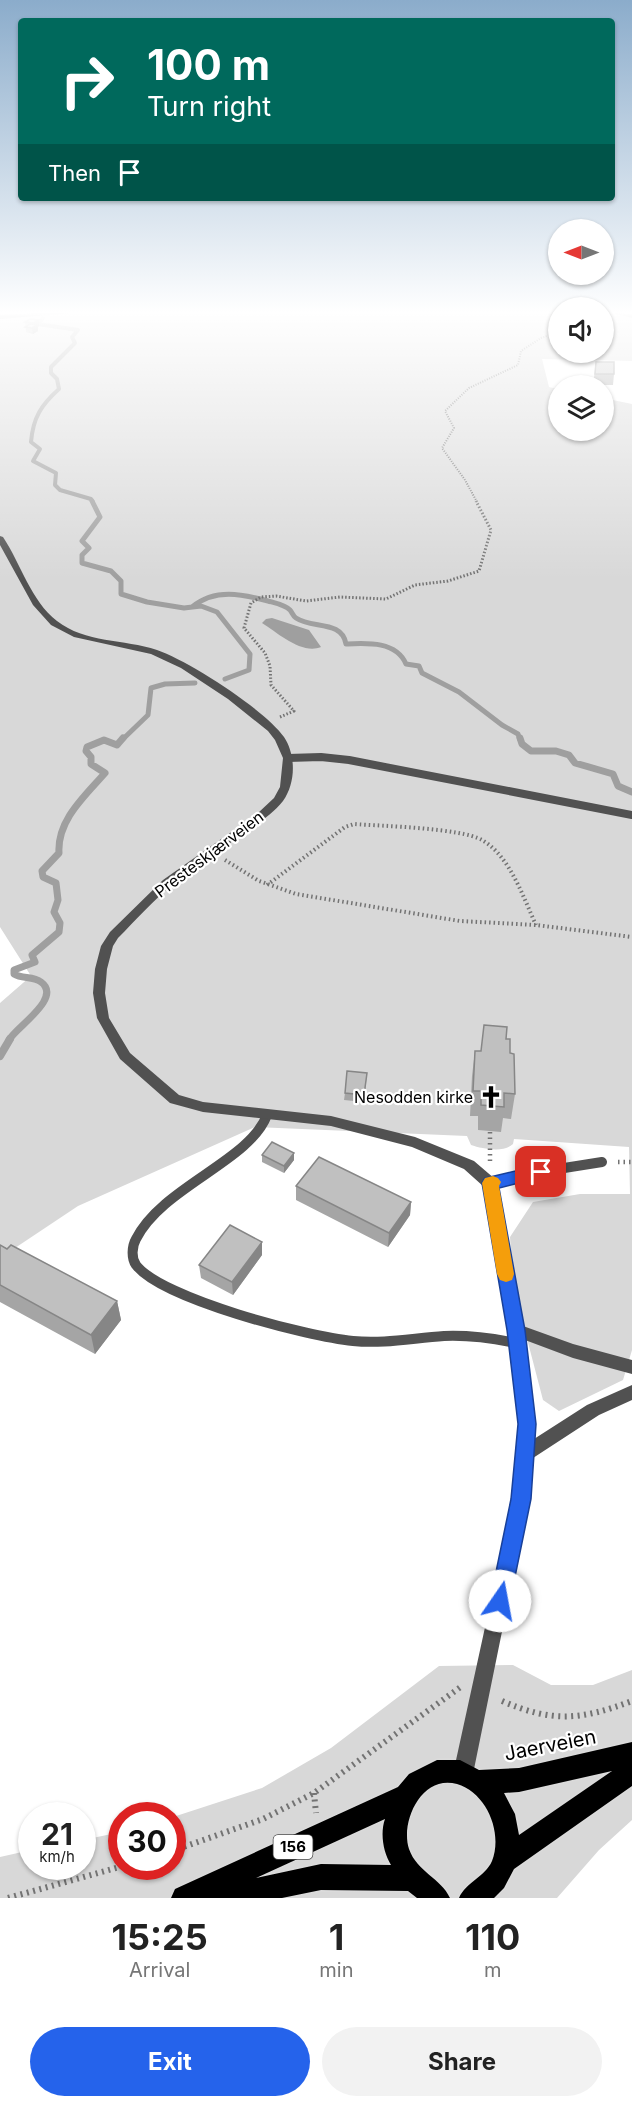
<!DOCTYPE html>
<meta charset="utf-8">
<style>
body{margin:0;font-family:Inter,sans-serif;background:#f2f2f2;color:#222;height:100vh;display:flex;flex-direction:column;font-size:22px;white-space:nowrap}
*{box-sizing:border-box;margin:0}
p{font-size:20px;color:#767676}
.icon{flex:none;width:33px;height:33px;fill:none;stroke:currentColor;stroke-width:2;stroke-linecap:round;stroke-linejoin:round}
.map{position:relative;height:1898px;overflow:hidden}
.panel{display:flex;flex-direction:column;background:#fff;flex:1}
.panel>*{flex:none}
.top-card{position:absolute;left:18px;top:18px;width:597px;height:183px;border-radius:6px;box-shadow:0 2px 4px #0004;background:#00695c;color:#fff;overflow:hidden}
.needle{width:39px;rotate:270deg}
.tools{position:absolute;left:548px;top:219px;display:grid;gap:12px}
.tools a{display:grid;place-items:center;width:66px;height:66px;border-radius:50%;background:#fff;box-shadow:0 2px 4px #0004;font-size:30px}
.speed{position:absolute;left:18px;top:1802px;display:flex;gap:12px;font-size:30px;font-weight:700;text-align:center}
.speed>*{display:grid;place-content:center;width:78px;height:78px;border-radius:50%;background:#fff;box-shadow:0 2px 4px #0004;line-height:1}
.speed small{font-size:15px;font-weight:400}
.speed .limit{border:9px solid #d22;background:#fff;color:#111}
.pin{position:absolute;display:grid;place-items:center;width:51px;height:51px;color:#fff;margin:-26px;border-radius:12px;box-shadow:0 3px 9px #0006}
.me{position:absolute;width:66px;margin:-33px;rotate:12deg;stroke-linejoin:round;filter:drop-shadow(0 0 4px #0008)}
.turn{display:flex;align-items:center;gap:21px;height:126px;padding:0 30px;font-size:27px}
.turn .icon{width:78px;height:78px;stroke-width:2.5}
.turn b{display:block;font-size:42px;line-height:51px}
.then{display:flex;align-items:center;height:57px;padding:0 30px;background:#0003;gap:12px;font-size:22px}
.eta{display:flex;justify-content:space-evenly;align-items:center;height:102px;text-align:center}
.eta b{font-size:36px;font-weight:700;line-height:42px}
.button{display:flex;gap:12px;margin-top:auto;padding:12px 30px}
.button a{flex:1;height:69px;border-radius:36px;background:#2563eb;color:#fff;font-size:24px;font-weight:700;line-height:69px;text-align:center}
.button a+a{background:#f2f2f2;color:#222}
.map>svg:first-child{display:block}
</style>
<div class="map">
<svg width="632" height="1898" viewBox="0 0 632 1898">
<rect width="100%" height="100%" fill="#fff"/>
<path fill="#d8d8d8" d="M 0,313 L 558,313 L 558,352 L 603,352 L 603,313 L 632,313 L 632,361 L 542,359 L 549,387 L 558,389 L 558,430 L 603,430 L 603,398 L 632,404 L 632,1350 L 623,1380 L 559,1411 L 543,1400 L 513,1285 L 510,1237 L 533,1202 L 580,1194 L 630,1194 L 629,1147 L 514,1139 L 513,1144 C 504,1153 483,1149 471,1145 L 467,1136 L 255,1127 L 78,1206 L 0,1258 L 0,1003 L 31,976 L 0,927 Z
M 513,1665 L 551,1685 L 593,1685 L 632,1670 L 632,1820 L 599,1850 L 557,1898 L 0,1898 L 0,1857 L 31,1850 L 32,1866 L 82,1866 L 83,1840 L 121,1832 L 122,1866 L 172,1866 L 173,1817 L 262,1788 L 331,1748 L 439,1666 Z"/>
<path fill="#9f9f9f" d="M 272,618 L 309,630 L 321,647 C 302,655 278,633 262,623 L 266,619 Z"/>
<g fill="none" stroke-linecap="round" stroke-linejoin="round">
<path stroke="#9f9f9f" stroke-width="4" d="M 43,318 L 38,324 L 78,330 L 72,337 L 75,343 L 51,367 L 51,373 L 57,379 L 59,389 C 41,405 33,418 31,442 L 40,449 L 33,461 L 56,473 L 55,485 L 60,490 L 91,499 L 93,502"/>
<path stroke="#9f9f9f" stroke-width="5" d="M 92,501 L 100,517 L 82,541 L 89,548 L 82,555 L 82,563 L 111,571 L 121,581 L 121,594 L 147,602 L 184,608 L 201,606 L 217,612 L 250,654 L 249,670 L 225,679
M 192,607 C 215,588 242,594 268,601 C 275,603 285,605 290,610 C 292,612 293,616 296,618 C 312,629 342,620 346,644 C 367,643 396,641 406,664 L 419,666 L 422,673 L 459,692 L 502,725 L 518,734 L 520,740
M 122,740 L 148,715 L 151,688 L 165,684 L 195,683"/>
<path stroke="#9f9f9f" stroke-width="7" d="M 520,738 L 522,744 L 531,751 L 556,751 L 569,755 L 575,763 L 613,774 L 618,786 L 632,792
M 9,1040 C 16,1027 63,998 41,982 C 33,976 22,979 14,974 L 14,970 L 35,962 L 32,955 L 59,932 L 60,923 L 54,912 L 58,900 L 56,883 L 43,877 L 42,871 L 59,853 C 57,820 85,796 105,773 L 91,764 L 91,757 L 86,751 L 87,747 L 104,740 L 117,745 L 123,738"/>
<path stroke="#9f9f9f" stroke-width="8" d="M 0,1056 L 10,1039"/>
<g stroke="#dbdbdb" stroke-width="3">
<path id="primary" d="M 632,1742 L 632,1786 L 514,1869 L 504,1888 L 494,1898 L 459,1898 C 466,1882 485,1877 492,1861 C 503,1833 487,1793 457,1784 C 422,1774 400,1821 409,1849 C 417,1872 441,1878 450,1898 L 417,1898 L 408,1891 L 321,1890 L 282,1898 L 171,1898 L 175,1889 L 398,1787 L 409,1774 L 437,1760 L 460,1760 L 479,1770 L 519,1768 ZM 612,1771 L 519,1835 L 515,1814 L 504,1793 L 519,1792 ZM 385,1819 C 380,1833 383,1852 391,1865 L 321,1864 L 256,1878 Z"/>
</g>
<path stroke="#737373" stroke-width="2" stroke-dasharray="1 1.5" stroke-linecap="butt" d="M 477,502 L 465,480 L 442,448 L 454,428 L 445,411 L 469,388 L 518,365 L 521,351 L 541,338 L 558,332"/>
<path stroke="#737373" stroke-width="3" stroke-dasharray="1.5 2" stroke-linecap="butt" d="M 280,717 L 294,711 L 271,685 L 270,666 L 265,653 L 244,628 L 251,603 L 261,597 L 276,596 L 306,601 L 340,597 L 386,599 L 415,585 L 448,581 L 479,571 L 491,530 L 476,501"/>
<path stroke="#737373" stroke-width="4" stroke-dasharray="1.5 3" stroke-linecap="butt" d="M 225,860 L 259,881 L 296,894 L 460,921 L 536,925 L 632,937
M 267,885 L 345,827 L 354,824 C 382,826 461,828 482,840 C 510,856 523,897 536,925"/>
<path stroke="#737373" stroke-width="4.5" stroke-dasharray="1.5 4" stroke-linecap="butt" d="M 490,1132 L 490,1161
M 618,1162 L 632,1162"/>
<path stroke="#737373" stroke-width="6" stroke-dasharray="2 4.5" stroke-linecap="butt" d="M 502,1701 C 553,1723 581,1720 632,1701
M 314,1793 L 316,1813
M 172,1851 L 263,1819 L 314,1793 L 462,1686
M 8,1898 L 123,1866"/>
<path stroke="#515151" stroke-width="8" d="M 288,758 L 321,757 L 349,760 L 632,815"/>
<path stroke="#515151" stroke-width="10" d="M 267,1115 C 250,1161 162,1187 136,1239 C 132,1246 131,1258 136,1265 C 162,1299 309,1337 353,1341 C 384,1344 413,1338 444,1336 C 468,1335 492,1338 516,1343
M 490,1183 L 520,1175 L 602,1162"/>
<path fill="#515151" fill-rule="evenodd" d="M 34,313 L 74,313 L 0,319 L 0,315 Z
M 615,313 L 632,314 L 632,318 L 616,314 Z
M 0,536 L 3,537 C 21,564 31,601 57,621 C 85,643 124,639 157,650 C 189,661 265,710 284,737 C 296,755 296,783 283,801 C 273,814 257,824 244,833 C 221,850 197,866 174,884 C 154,899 136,920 118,938 L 113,946 L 107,969 L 105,993 L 109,1018 L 130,1053 L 179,1095 L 203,1102 L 331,1116 L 415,1137 L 474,1161 L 495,1179 L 497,1183 L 523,1326 L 573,1344 L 632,1360 L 632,1374 L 573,1358 L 525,1340 L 535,1424 L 534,1439 L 587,1405 L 632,1385 L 632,1400 L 599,1415 L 533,1458 L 529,1499 L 473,1774 L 470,1781 L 463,1784 L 456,1781 L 453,1774 L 513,1499 L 519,1424 L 508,1330 L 483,1186 L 464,1169 L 412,1147 L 331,1126 L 203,1112 L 170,1103 L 120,1059 L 97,1018 L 93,993 L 95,969 L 101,946 L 110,932 L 163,880 L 258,813 L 274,798 L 280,787 L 283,758 L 275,740 L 268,731 L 228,699 L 181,668 L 151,654 L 74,637 L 51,625 L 33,605 L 0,545 Z"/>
<use href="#primary" fill="#000" fill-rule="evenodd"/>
</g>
<path fill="#a5a5a5" d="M 30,319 L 39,326 L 38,327 L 38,331 L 33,334 L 26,332 L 25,322 Z
M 596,362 L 614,374 L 613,385 L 593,385 Z
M 506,1039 L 510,1053 L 515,1094 L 511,1119 L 503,1118 L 501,1132 L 478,1130 L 478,1116 L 470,1116 L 472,1076 L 475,1051 L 481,1051 Z
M 367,1073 L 364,1102 L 344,1100 L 345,1093 Z
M 262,1155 L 294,1160 L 284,1173 L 262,1162 Z
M 296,1186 L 411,1202 L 410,1215 L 388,1247 L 296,1200 Z
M 0,1245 L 117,1301 L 121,1320 L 95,1354 L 0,1302 Z
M 262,1255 L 233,1295 L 201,1278 L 199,1265 Z"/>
<path fill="#868686" d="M 39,320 L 39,326 L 38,327 L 38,331 L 33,334 L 32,328 L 34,327 L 34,323 Z
M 294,1153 L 294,1160 L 284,1173 L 284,1166 Z
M 411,1202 L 410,1215 L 388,1247 L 389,1233 Z
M 262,1242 L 262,1255 L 233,1295 L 232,1282 Z
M 117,1301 L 121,1320 L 95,1354 L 91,1335 Z"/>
<path fill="#c0c0c0" stroke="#868686" stroke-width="1.5" d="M 30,319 L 39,320 L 34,323 L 25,322 Z
M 30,324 L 37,325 L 32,328 L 25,327 Z
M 596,362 L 614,362 L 614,374 L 595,374 Z
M 484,1025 L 507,1027 L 506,1039 L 510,1039 L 510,1053 L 514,1054 L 515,1094 L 504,1093 L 504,1107 L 481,1105 L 481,1091 L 473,1091 L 475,1051 L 481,1051 Z
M 347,1071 L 367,1073 L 364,1095 L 345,1093 Z
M 272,1142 L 294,1153 L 284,1166 L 262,1155 Z
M 319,1157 L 411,1202 L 389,1233 L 296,1186 Z
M 230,1225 L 262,1242 L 232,1282 L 199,1265 Z
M 0,1245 L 7,1249 L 11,1245 L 117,1301 L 91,1335 L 0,1285 Z"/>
<linearGradient id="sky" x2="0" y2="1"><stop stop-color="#8baccb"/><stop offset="0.54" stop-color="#fff"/><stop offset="1" stop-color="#fff" stop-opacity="0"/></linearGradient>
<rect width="632" height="579" fill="url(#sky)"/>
<path fill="#2563eb" stroke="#184099" stroke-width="1.5" d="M 541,1165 L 546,1167 L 549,1172 L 546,1176 L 499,1188 L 525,1330 L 536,1424 L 531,1499 L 510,1601 L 507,1608 L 500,1611 L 493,1608 L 490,1601 L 511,1499 L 518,1424 L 507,1330 L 482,1183 L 485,1178 L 490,1177 Z"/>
<path fill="#f59e0b" d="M 493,1176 L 498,1178 L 501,1182 L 499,1186 L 514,1274 L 512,1280 L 506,1282 L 500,1280 L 497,1274 L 482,1183 L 485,1178 Z"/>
<defs>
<g id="church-bare" transform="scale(1.8)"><path d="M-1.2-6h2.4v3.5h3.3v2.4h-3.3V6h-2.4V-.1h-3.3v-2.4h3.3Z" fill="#000" stroke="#fff" stroke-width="2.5" paint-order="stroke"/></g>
</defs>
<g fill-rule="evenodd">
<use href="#church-bare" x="491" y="1097"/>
</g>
<g text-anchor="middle" stroke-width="4.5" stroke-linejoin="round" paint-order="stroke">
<rect fill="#fff" stroke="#4c4c4c" stroke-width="1.5" x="273.5" y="1835" width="39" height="24" rx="4.5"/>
<g font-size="15" font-weight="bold" fill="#000">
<text x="293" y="1852">156</text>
</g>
<g font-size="16" fill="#000" stroke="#fff">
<text transform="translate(209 854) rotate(-37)" y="6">Presteskjærveien</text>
</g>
<g font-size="16" fill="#000" stroke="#fff" text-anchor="end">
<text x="473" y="1103">Nesodden kirke</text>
</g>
<g font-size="20" fill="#000" stroke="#fff">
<text transform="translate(550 1745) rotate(-11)" y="7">Jaerveien</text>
</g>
</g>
</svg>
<div class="tools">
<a><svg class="needle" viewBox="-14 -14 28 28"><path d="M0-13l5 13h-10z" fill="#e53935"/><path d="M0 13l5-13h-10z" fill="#767676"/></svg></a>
<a><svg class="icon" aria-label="sound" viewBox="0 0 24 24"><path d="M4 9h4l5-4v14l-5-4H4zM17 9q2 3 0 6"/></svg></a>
<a><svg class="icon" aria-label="layers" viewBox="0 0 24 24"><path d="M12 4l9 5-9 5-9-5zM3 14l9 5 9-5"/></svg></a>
</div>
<div class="speed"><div>21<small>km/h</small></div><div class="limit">30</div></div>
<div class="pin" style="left:541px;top:1172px;background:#d93025"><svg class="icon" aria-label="arrive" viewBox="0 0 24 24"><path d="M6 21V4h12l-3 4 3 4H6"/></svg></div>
<svg class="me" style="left:500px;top:1601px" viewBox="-20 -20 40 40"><circle r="19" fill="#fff"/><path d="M0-13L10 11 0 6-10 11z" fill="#2563eb"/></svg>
<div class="top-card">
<div class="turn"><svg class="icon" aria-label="right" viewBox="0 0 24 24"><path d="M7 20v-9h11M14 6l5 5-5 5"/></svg><div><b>100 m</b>Turn right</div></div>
<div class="then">Then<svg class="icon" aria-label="arrive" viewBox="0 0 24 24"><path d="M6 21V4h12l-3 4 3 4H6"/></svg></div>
</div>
</div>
<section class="panel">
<div class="eta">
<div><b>15:25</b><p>Arrival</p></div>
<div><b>1</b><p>min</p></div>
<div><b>110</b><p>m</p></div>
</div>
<div class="button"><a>Exit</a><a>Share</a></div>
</section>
